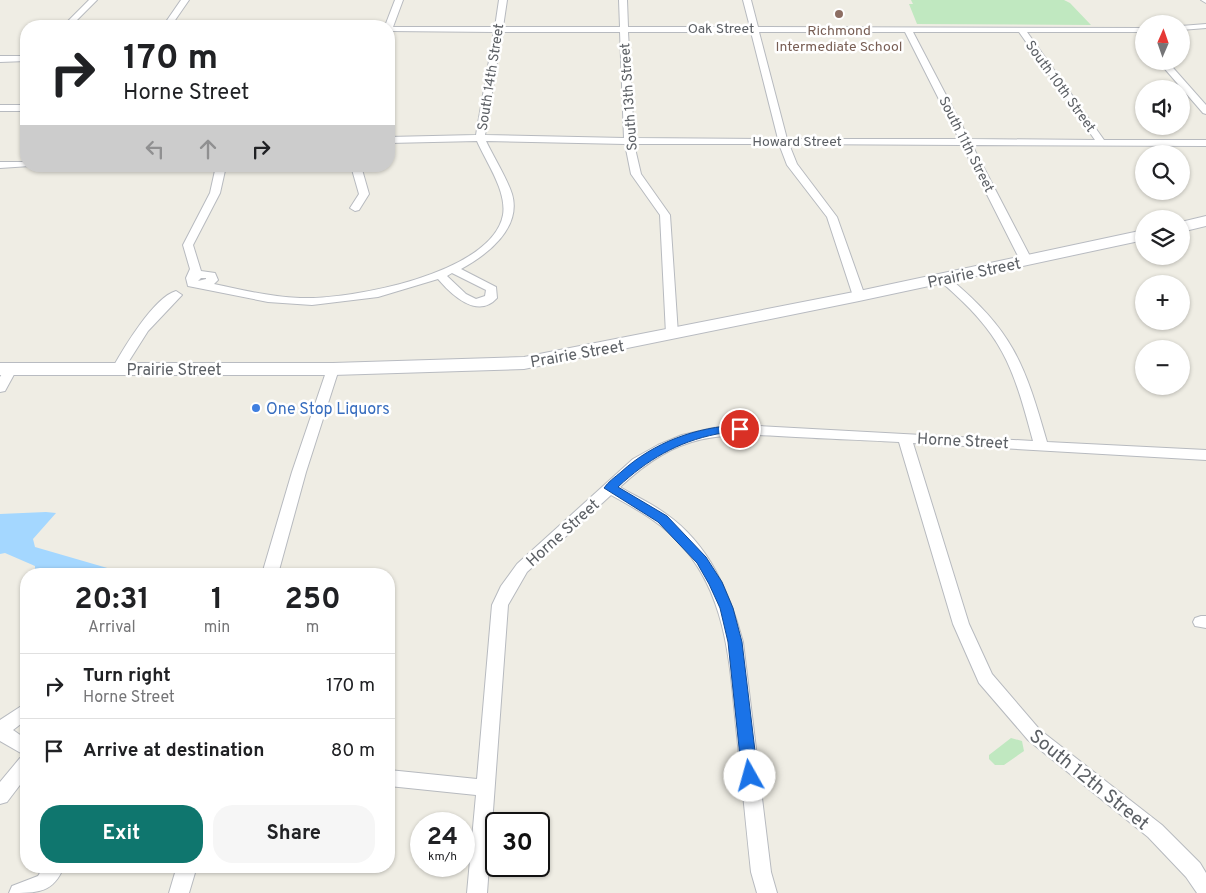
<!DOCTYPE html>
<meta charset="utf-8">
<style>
body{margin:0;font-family:Overpass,sans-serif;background:#f6f6f6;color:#202124;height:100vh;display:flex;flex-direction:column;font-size:19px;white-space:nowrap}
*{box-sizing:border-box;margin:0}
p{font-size:16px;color:#757577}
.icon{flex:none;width:28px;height:28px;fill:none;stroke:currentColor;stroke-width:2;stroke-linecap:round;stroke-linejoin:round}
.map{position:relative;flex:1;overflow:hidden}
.panel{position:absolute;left:20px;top:568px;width:375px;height:305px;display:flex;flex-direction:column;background:#fff;border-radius:20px;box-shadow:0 1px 4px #0004}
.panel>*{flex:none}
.banner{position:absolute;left:20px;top:20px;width:375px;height:152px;border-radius:20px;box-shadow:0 1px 4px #0004;background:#fff;color:#202124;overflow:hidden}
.needle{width:32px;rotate:2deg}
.buttons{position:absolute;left:1135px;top:15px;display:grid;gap:10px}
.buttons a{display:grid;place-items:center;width:55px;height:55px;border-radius:50%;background:#fff;box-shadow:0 1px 4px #0004;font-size:25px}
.speed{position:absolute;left:410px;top:812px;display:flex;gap:10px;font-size:25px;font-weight:700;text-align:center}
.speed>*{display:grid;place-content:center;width:65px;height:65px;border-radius:50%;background:#fff;box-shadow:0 1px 4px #0004;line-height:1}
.speed small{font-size:12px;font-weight:400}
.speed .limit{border:2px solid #111;border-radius:8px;background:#fff;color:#111}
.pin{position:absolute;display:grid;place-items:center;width:42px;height:42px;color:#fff;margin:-21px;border:2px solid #fff;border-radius:50%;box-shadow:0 1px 5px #0007}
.me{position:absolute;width:55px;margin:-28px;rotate:353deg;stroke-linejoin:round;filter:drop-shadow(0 0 4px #0008)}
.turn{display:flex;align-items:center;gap:18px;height:105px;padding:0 20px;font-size:22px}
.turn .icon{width:65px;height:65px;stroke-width:2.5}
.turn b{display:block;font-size:35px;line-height:42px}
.lanes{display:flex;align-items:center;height:48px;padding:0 20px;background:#0003;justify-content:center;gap:25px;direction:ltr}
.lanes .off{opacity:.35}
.eta{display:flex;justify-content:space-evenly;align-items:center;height:85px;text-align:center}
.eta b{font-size:30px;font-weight:700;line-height:35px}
.action{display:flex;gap:10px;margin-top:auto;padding:10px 20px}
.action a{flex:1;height:58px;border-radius:20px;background:#0f766e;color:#fff;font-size:20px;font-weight:700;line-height:58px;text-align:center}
.action a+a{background:#f6f6f6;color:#202124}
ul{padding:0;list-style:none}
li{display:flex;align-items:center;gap:15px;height:65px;padding:0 20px;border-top:1px solid #e0e0e0}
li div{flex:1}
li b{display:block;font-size:19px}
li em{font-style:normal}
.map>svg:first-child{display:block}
</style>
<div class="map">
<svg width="1206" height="893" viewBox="0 0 1206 893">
<rect width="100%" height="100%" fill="#efede4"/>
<path fill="#c0e8c0" d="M 911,0 L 1064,0 L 1070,3 L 1091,25 L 917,24 L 909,4 L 913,4 Z
M 1011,738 L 1022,741 L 1024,751 L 1004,765 L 995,765 L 989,759 L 989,755 Z"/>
<path fill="#a4d7ff" d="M 46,512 L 56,513 L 33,539 L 35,547 L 128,574 L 35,574 L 35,566 L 5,553 L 0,554 L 0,514 Z"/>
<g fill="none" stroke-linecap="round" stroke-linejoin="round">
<g stroke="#b7babf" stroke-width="2">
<path id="street" d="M 89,0 L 97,0 L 71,26 L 63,26 Z
M 181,0 L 189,0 L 171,26 L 163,26 Z
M 395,0 L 403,0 L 393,27 L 495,27 L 499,0 L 507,0 L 503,27 L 620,27 L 619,0 L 627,0 L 628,27 L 750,27 L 743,0 L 751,0 L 758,27 L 1144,28 L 1144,32 L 1027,32 L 1104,140 L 1206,140 L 1206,146 L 972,145 L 1032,260 L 1026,263 L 1020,260 L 962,145 L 789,144 L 797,164 L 837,217 L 865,296 L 859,300 L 853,296 L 827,217 L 787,165 L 779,144 L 634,144 L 641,174 L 670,215 L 678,334 L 672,338 L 666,334 L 660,215 L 631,174 L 625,144 L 486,141 C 494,158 506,176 512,194 C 522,228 487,255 461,269 L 496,287 L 497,298 C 477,320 451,294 438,279 L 378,297 L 312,305 L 268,302 L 188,286 L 186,278 L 190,269 L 183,245 L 210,193 L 216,166 L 226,166 L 220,193 L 193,245 L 201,271 L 215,273 L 218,280 L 214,284 C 243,290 271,297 300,298 C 349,300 492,274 503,215 C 507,191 486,162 477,141 L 389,143 L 389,137 L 476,135 L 494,32 L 389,31 L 389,26 L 385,26 ZM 502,32 L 620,32 L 624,138 L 485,135 ZM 628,32 L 751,32 L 778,139 L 634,138 ZM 759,32 L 905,32 L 959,139 L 787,139 ZM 913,32 L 1019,32 L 1095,140 L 969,139 ZM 452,273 L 486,290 L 485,296 L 476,299 L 466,294 L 447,276 ZM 201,278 L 206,278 L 206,279 L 198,281 Z
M 1201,0 L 1206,0 L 1206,3 Z
M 1206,24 L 1206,28 L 1181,30 L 1181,26 Z
M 0,56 L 26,56 L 26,61 L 0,62 Z
M 1158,61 L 1167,61 L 1206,105 L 1206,114 L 1203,113 Z
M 0,105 L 26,105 L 26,111 L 0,111 Z
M 0,162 L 26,162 L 26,166 L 30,166 L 0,168 Z
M 351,166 L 361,166 L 369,194 L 359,210 L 355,211 L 350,208 L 359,194 Z
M 944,276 L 948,277 C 1013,331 1024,362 1047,442 L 1206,450 L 1206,460 L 913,443 L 969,624 L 992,674 L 1040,730 L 1162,825 L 1200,863 L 1206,873 L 1206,893 L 1197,893 L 1186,877 L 1148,837 L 1028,740 L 979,683 L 953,624 L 899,442 C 864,440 830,439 796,437 C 718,432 679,432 620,487 C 635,496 651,503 666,514 C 709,544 730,593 743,642 L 771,872 L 777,893 L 757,893 L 751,872 C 746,827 742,781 737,736 C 730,671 729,601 684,548 C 664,524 638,510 611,495 L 527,572 L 508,605 L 487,893 L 467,893 L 476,795 L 389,786 L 389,770 L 477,779 L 492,605 L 501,586 L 517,564 L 633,459 L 658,445 L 682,435 L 713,428 L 740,425 L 1033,441 C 1012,363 1003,335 940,281 L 940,277 Z
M 176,291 L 182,295 L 148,331 L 122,372 L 114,372 L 112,369 C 123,349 154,297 176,291 Z
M 11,365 L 17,369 L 5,391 L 0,392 L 0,377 L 7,366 Z
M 333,365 L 339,369 L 306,472 L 278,574 L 262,574 L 292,472 L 327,369 Z
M 1201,616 L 1206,616 L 1206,628 L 1195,626 L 1193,622 L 1195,618 Z
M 26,703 L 26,720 L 13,730 L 26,739 L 26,756 L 0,741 L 0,720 Z
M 26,756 L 26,777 L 7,802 L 0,804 L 0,782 L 20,758 Z
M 44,866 L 64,866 C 54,893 38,893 9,893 L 12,886 L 38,876 Z
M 177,866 L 197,866 L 189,893 L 169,893 Z"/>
</g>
<g stroke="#b8bbc1" stroke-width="2">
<path id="secondary" d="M 1206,216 L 1206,226 L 1181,232 L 1181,222 Z
M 1144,230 L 1144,240 L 859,301 L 524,369 L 333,375 L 0,375 L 0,363 L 333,363 L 524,357 L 859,291 Z"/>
</g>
<use href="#street" fill="#fff" fill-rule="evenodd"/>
<use href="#secondary" fill="#fff" fill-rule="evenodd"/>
</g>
<path fill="#1a73e8" stroke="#114b97" d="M 740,425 L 744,427 L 744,432 C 735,434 726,432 717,434 C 677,442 647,460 618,487 L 667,516 L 706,557 L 722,582 L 733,608 L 742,642 L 758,776 L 755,781 L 750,783 L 745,781 L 742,776 L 728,642 L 720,608 L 709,584 L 697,563 L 658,522 L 604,488 C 608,482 615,477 621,472 C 654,442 696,427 740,425 Z"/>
<circle fill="#8d6e63" stroke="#fff" stroke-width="2" cx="839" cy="14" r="5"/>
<circle fill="#3f7fe0" stroke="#fff" stroke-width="2" cx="256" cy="408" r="5"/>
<g text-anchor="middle" stroke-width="5" stroke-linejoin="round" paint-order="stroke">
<g font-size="14" fill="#5c6065" stroke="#fff">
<text x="721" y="33">Oak Street</text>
<text transform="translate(490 77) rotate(-81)" y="5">South 14th Street</text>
<text transform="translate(1061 86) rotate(54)" y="5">South 10th Street</text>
<text transform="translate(628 97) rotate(-94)" y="5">South 13th Street</text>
<text x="797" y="146">Howard Street</text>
<text transform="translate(967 144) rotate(63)" y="5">South 11th Street</text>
</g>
<g font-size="14" fill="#785e54" stroke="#fff">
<text x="839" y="35">Richmond<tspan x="839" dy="16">Intermediate School</tspan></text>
</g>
<g font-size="16" fill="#5c6065" stroke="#fff">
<text transform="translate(974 272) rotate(-12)" y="6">Prairie Street</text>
<text transform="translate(577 353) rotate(-10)" y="6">Prairie Street</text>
<text x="174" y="375">Prairie Street</text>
<text transform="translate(963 440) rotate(3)" y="6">Horne Street</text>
<text transform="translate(562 532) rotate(-42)" y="6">Horne Street</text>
</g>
<g font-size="16" fill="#366cbe" stroke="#fff" text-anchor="start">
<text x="266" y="414">One Stop Liquors</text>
</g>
<g font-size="19" fill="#5c6065" stroke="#fff">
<text transform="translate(1090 779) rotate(39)" y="7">South 12th Street</text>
</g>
</g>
</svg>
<div class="buttons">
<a><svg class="needle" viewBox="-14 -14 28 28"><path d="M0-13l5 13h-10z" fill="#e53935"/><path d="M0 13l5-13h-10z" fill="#757577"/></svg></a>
<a><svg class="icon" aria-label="sound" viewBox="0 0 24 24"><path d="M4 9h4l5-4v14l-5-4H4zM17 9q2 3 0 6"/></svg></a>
<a><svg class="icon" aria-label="search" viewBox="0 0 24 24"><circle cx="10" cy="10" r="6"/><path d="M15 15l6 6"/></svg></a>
<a><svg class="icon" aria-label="layers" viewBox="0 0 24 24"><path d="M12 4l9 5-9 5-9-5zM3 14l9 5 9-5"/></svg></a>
<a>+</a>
<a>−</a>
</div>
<div class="speed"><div>24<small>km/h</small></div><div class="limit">30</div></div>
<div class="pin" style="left:740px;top:429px;background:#d93025"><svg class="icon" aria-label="arrive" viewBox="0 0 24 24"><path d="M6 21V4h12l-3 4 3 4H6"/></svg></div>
<svg class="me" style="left:750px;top:776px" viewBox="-20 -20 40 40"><circle r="19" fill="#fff"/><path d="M0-13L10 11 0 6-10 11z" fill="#1a73e8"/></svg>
<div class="banner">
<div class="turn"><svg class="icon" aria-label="right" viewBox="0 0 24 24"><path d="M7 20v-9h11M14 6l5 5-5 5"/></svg><div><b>170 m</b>Horne Street</div></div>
<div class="lanes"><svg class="icon off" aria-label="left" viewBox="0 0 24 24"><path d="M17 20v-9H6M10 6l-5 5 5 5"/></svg><svg class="icon off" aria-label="ahead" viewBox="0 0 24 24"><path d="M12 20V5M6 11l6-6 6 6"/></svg><svg class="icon" aria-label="right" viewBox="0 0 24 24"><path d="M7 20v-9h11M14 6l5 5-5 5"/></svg></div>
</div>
<section class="panel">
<div class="eta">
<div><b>20:31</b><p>Arrival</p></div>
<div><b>1</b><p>min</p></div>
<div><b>250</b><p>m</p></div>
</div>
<ul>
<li><svg class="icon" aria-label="right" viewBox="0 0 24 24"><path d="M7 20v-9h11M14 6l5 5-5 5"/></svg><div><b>Turn right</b><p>Horne Street</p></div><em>170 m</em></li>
<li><svg class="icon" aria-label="arrive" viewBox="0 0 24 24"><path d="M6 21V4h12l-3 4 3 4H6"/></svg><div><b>Arrive at destination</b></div><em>80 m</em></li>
</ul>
<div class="action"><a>Exit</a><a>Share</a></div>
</section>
</div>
